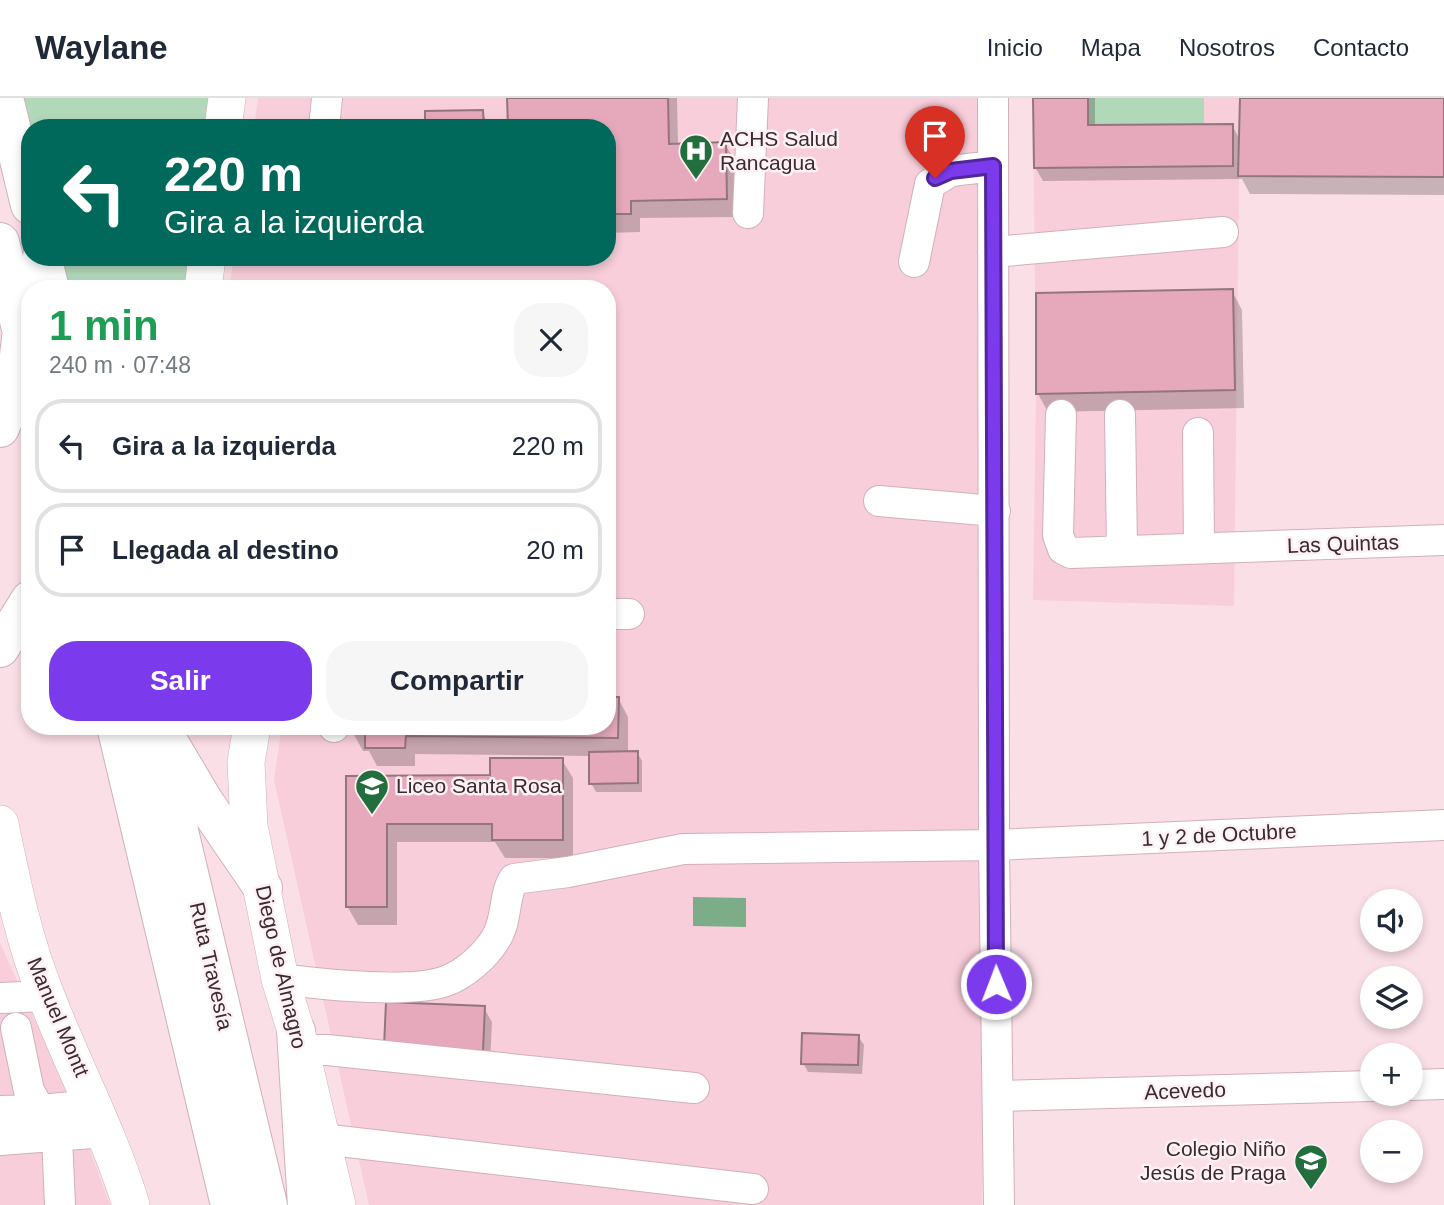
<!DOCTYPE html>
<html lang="es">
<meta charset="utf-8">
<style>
body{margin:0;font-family:Arial,sans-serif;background:#f6f6f7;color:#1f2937;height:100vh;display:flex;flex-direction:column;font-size:26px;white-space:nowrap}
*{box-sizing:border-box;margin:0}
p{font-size:23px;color:#747a83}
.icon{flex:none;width:38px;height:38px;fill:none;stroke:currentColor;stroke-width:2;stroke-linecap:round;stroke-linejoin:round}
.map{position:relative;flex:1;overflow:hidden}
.side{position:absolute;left:21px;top:182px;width:595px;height:455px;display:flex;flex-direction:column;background:#fff;border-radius:28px;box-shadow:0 4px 10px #0003}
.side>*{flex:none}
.banner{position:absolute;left:21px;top:21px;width:595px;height:147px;border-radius:28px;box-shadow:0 4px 10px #0003;background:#00695c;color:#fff;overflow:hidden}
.buttons{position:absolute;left:1360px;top:791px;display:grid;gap:14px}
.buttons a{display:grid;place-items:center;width:63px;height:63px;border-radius:50%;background:#fff;box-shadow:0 4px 10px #0003;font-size:35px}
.pin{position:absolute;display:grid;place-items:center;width:60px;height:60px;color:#fff;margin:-72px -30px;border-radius:50% 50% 50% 0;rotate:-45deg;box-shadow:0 0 7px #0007}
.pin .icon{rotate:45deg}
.me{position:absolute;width:77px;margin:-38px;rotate:359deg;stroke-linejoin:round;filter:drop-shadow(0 0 5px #0008)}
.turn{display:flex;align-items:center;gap:24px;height:147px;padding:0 28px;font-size:32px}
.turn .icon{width:91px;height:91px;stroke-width:2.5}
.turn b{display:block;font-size:49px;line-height:60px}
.round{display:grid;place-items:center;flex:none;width:74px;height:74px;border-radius:28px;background:#f6f6f7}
.summary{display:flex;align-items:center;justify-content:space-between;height:119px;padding:0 28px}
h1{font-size:42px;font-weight:600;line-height:52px;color:#1e9e55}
.button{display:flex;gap:14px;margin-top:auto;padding:14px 28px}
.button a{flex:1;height:80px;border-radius:28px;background:#7c3aed;color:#fff;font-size:28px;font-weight:600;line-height:80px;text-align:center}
.button a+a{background:#f6f6f7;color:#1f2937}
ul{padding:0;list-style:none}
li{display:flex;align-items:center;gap:21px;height:94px;margin:0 14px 10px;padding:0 14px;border:4px solid #e0e1e3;border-radius:28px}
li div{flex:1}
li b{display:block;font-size:26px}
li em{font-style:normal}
header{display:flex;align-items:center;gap:42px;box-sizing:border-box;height:98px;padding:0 35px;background:#fff;border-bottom:2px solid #e0e1e3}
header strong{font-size:33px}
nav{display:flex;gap:38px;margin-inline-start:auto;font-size:24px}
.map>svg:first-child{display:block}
</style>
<header>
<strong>Waylane</strong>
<nav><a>Inicio</a><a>Mapa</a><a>Nosotros</a><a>Contacto</a></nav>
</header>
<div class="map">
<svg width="1444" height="1107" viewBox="0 0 1444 1107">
<rect width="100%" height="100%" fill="#fbdfe6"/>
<path fill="#f8ceda" d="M 258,0 L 983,0 L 982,1107 L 369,1107 L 274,682 L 282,628 L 607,628 L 607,191 L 229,191 L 234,159 L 607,159 L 607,30 L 254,30 Z
M 1033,0 L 1240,0 L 1234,508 L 1033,502 L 1036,296 Z
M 0,845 L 73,1006 L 110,1107 L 0,1107 Z"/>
<path fill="#b2d8ba" d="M 20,0 L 209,0 L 206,30 L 30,30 Z
M 1088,0 L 1204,0 L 1204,26 L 1088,27 Z
M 61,159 L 189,159 L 186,191 L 69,191 Z"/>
<path fill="#7dad88" d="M 693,799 L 746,800 L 746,829 L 693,828 Z"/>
<path fill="#0003" d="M 509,0 L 677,0 L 678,47 L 725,46 L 736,65 L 737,119 L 640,120 L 640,134 L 607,135 L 607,30 Z
M 1035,0 L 1095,0 L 1095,29 L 1232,27 L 1240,42 L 1241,0 L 1444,0 L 1444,97 L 1250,96 L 1242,81 L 1043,83 L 1035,69 Z
M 482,14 L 490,30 L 427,30 Z
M 1232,193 L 1242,212 L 1244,310 L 1048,314 L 1038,296 Z
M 618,600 L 628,619 L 628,655 L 637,654 L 642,663 L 642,694 L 596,694 L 591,685 L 590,658 L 415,656 L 415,668 L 377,668 L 369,653 L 363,653 L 353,635 L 607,628 Z
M 562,662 L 573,680 L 573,760 L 505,760 L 495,744 L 397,744 L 397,827 L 358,827 L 347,808 L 347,680 L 492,679 Z
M 484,910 L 492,924 L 490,966 L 393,962 Z
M 858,938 L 864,947 L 862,976 L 808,974 L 803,965 Z"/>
<path fill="#e5a9bb" stroke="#93757e" stroke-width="2" d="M 507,0 L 668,0 L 669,46 L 726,44 L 727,101 L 631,103 L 631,116 L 607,116 L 607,30 L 508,30 Z
M 1033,0 L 1088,0 L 1088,27 L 1233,26 L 1233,68 L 1034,70 Z
M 1240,0 L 1444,0 L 1444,79 L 1238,78 Z
M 483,12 L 484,30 L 425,30 L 425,13 Z
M 1233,191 L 1235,292 L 1036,296 L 1036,195 Z
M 607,599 L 619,599 L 618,640 L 406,638 L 405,650 L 365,650 L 365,636 L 351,636 L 353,628 L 607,628 Z
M 638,653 L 638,685 L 589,686 L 589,654 Z
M 490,660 L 563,660 L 563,742 L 492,742 L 492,726 L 387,726 L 387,809 L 346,809 L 346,678 L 490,677 Z
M 386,904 L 485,908 L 483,953 L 384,949 Z
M 802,935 L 859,937 L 858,967 L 801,966 Z"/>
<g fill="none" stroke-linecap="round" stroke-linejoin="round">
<g stroke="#d1b0b9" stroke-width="32">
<path id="minor" d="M 993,0 L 994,747 L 999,1107
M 324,30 L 327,0
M 748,115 L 753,0
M 993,154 L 1223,134
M 914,164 L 930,86 L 951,73 L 993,68
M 1061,317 L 1058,437 L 1063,451 L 1071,455 L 1444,442
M 1120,317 L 1122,451
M 1198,335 L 1199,450
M 879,403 L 995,413
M 607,516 L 629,516
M 334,629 L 334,628
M 280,881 C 320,886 410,896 446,883 C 465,876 485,858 495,842 C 508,823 503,797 514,781 L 568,774 L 683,751 L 994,747 L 1444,727
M 0,900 L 45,898
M 16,930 L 29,993 L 40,1012 L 95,1007
M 301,952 L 327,952 L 694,990
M 1410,987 L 1444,986
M 998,998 L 1372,988
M 0,1013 L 40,1012
M 57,1039 L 60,1107
M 322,1041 L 753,1091
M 0,1042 L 105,1034"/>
</g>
<g stroke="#d1b0b9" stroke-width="38">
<path id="major" d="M 223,30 L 227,0
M 203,191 L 207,159
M 252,628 L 246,664 L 249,728 L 280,881 L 296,933 L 337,1107
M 0,726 C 12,785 24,844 47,900 C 74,970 109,1035 131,1107"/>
</g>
<g stroke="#d1b0b9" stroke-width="40">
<path id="highway" d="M 4,0 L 30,107
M 0,144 L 30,268
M 42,159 L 50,191
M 0,330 L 15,294 L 21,240
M 0,550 L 30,502
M 116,628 L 230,1107
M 154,628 L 268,1107
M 171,648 L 203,702 L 263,790
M 296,933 L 307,1107"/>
</g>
<use href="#minor" stroke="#fff" stroke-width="30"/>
<use href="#major" stroke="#fff" stroke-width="37"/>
<use href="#highway" stroke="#fff" stroke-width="38"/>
</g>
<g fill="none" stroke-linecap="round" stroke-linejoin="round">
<g stroke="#51269a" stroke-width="18">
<path id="route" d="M 935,80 L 951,73 L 993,68 L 996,886"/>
</g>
<use href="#route" stroke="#7c3aed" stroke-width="12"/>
</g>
<defs>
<g id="hospital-pin" transform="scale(1.75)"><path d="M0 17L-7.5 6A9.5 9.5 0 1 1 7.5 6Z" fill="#226e3c" stroke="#fef0f4"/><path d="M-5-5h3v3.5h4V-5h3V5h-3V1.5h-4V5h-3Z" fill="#fff"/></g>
<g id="school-pin" transform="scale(1.75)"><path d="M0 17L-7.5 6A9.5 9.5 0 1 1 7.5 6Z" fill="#226e3c" stroke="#fef0f4"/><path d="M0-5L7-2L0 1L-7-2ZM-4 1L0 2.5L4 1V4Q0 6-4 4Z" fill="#fff"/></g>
</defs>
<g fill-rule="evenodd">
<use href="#hospital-pin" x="696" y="53"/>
<use href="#school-pin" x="372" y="688"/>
<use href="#school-pin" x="1311" y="1063"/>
</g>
<g text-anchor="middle" stroke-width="5" stroke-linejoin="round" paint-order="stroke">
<g font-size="21" fill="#392c30" stroke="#fef0f4" text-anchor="start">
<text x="720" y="48">ACHS Salud<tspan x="720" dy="24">Rancagua</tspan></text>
<text x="396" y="695">Liceo Santa Rosa</text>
<text x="1286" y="1058" text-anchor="end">Colegio Niño<tspan x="1286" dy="24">Jesús de Praga</tspan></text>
</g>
<g font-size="21" fill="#392c30" stroke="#fef0f4">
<text transform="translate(1343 446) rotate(-2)" y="7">Las Quintas</text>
<text transform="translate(1219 737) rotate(-3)" y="7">1 y 2 de Octubre</text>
<text transform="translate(211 868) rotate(77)" y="7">Ruta Travesía</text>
<text transform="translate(281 869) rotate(77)" y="7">Diego de Almagro</text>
<text transform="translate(58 919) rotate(67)" y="7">Manuel Montt</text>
<text transform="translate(1185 993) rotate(-2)" y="7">Acevedo</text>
</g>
</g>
</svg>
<div class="buttons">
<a><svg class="icon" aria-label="sound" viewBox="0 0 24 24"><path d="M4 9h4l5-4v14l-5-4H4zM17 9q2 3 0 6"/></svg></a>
<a><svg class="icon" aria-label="layers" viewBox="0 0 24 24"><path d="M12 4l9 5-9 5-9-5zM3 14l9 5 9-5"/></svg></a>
<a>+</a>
<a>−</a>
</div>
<div class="pin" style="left:935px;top:80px;background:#d93025"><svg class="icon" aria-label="arrive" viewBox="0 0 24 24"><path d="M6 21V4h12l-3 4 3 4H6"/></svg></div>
<svg class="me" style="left:996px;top:886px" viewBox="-20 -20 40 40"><circle r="17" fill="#7c3aed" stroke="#fff" stroke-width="3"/><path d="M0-11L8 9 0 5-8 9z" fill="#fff"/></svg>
<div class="banner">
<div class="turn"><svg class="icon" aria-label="left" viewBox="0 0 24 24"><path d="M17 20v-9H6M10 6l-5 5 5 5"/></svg><div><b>220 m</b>Gira a la izquierda</div></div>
</div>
<section class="side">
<div class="summary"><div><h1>1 min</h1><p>240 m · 07:48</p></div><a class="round"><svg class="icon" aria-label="close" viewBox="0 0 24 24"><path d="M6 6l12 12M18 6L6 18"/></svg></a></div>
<ul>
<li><svg class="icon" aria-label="left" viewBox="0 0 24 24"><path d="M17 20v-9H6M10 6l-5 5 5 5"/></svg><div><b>Gira a la izquierda</b></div><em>220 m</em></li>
<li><svg class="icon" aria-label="arrive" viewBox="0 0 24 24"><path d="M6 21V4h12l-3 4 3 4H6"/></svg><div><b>Llegada al destino</b></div><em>20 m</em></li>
</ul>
<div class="button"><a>Salir</a><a>Compartir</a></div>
</section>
</div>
